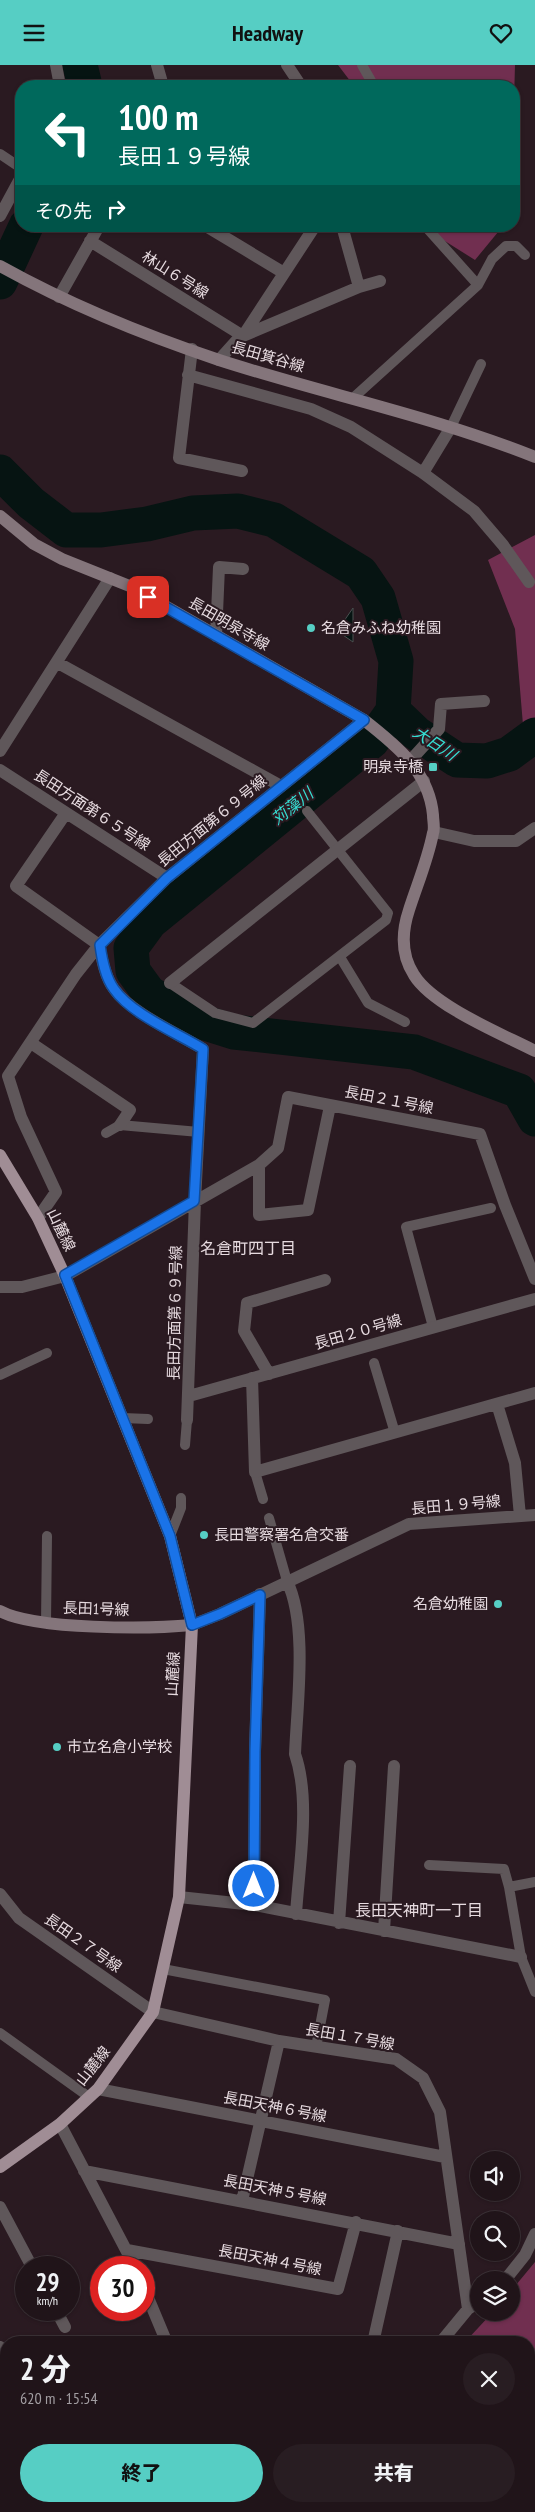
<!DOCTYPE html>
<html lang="ja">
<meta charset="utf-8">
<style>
body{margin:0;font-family:"PT Sans Narrow","Noto Sans JP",sans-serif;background:#281d22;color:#f1f3f6;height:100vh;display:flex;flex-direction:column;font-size:19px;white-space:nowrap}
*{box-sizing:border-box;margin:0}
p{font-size:16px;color:#a29ea2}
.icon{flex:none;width:28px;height:28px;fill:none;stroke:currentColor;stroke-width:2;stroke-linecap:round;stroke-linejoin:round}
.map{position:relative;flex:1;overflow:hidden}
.sheet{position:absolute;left:0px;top:2271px;width:535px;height:176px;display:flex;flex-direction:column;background:#201419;border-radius:20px 20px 0 0;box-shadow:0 1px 4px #0004,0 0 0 1px #3d3338}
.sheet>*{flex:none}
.hud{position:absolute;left:15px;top:15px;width:505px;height:152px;border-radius:20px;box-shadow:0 1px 4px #0004,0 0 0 1px #3d3338;background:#00695c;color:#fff;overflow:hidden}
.tools{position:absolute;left:470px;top:2086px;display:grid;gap:10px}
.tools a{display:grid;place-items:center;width:50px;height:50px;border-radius:50%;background:#201419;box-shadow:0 1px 4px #0004,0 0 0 1px #3d3338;font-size:25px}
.speed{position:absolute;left:15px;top:2191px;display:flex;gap:10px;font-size:25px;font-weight:700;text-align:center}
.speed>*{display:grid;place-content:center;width:65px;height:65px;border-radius:50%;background:#201419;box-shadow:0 1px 4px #0004,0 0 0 1px #3d3338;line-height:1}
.speed small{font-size:12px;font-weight:400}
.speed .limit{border:8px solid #d22;background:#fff;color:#111}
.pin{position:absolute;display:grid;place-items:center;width:42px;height:42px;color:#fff;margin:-21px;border-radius:10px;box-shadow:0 2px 8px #0006}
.me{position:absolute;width:55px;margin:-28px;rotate:0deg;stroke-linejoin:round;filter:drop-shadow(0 0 4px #0008)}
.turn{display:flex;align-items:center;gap:18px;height:105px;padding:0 20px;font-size:22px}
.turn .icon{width:65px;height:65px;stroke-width:2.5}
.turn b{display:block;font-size:35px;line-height:42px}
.then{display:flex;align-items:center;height:48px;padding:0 20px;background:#0003;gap:10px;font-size:19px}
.round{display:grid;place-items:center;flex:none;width:52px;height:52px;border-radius:26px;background:#281d22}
.head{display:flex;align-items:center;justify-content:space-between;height:85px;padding:0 20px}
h1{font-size:30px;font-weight:800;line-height:38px}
.button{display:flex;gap:10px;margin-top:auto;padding:10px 20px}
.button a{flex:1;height:58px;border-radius:30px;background:#56cec4;color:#111;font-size:20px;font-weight:800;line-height:58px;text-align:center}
.button a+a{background:#281d22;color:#f1f3f6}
header{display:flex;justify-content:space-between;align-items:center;height:65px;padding:0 20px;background:#56cec4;color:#111;font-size:22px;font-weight:800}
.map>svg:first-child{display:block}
</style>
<header><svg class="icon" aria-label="menu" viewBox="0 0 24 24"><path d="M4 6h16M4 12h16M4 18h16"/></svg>Headway<svg class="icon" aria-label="heart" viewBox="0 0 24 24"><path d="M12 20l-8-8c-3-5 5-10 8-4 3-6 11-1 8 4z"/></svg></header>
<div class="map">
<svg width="535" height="2447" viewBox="0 0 535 2447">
<rect width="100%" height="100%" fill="#2a1a21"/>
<path fill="#712f50" d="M 338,0 L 515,0 L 514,36 L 514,21 L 354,21 Z
M 421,161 L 503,161 L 475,195 Z
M 535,470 L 535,689 L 526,696 L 515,564 L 488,495 Z
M 535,2197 L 535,2447 L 525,2447 L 524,2441 L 529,2441 L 529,2278 L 465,2277 L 492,2248 L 511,2248 L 511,2226 Z"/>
<path fill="#061412" stroke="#4a5050" d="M 353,543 L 353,577 L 337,566 Z"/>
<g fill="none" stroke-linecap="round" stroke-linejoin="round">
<path stroke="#061412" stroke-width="35" d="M 80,0 L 85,21
M 0,217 L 26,161
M 0,407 L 31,438 L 66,465 L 101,465 L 147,459 L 193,448 L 238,446 L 274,455 L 361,508 L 378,533 L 396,596 L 393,646 L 372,676 L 150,857 L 131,883 L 133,906 L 149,928 L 196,955 L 234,967 L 414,987 L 519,1026 L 535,1054
M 393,646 L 416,668 L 457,695 L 487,696 L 509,689 L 535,670"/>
<path stroke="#5f575a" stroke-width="10" d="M 362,0 L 374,21
M 0,89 L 21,103
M 425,161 L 478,220
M 352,334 L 478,220 L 492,194 L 506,181 L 516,181 L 525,190
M 451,362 L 481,299
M 340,892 L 368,938 L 405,957
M 170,918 L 215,948 L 253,958 L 386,855 L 388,848 L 307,746
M 106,1068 L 120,1060 L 199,1067
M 433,1262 L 406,1162 L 491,1143
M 374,1298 L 395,1368
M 0,1310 L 47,1288
M 123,1353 L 148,1354
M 185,1380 L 187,1355
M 255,1407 L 263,1434
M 269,1453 L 287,1516
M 170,1471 L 181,1443 L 181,1433
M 46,1558 L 47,1471
M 429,1800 L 504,1804 L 509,1822 L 521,1892 L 535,1927
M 509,1822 L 535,1817
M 163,1904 L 325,1935 L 316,1982
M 0,1968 L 89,2032
M 25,2441 L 29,2447
M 462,2447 L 466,2441"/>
<path stroke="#5f575a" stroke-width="12" d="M 56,0 L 60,21
M 157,0 L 163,21
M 287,0 L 301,21
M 0,151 L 21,112
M 206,161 L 284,208
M 342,161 L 359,222
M 90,176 L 243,271 L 359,222 L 380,216
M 59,232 L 99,161
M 192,284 L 179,393 L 242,406
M 219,295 L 237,275 L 243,271 L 315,161
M 188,310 L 311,344 L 351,362 L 423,408 L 474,446 L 503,480 L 529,517
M 423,408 L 451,362
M 216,571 L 219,502 L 243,504
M 58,598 L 281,721
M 0,686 L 110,513
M 410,696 L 439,664 L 441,639 L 484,636
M 0,705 L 167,813
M 434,767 L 474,776 L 516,776 L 535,763
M 170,918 L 424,716
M 31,978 L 130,1045 L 120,1060
M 259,1100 L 259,1150 L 308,1145 L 330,1041
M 38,1153 L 56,1127 L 21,1052 L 8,1011 L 76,909 L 99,880 L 16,821 L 66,748
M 0,1222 L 22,1222 L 65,1211 L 259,1100 L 278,1083 L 288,1032 L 480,1069 L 505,1140 L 535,1214
M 269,1309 L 244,1266 L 247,1238 L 325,1215
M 252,1313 L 255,1407 L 535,1328
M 189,1331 L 535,1234
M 497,1339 L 515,1398 L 520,1451
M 187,1355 L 195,1136 L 203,984 C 177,968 131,948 114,924 C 105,912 102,894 99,880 L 167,813 L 364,655
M 287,1516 C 308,1560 297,1639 295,1689 C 311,1735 299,1800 296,1849
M 192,1560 L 220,1549 L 409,1459 L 535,1450
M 0,1829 L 19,1853 L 153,1947 L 279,1976 L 396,1994 L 423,2013 L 440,2047 L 468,2244
M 179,1832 L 254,1840 L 521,1892
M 254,1840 L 255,1686 L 260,1529
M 339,1858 L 350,1701
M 384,1866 L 394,1701
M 98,2024 L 445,2092
M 60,2059 L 135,2202
M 84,2106 L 459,2179
M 242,2136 L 279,1976
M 0,2142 L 32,2202
M 127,2185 L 338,2224 L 356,2157
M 505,2215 L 525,2190 L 535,2169
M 144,2223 L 167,2278
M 56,2245 L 65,2262
M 373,2278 L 398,2166
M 440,2278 L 468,2244 L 479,2237
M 0,2282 L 6,2291
M 101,2441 L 104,2447
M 248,2441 L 253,2447
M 339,2441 L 344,2447
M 509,2441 L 512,2447
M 179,2447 L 181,2441"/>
<path stroke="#84757b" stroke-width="12" d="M 0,201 C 70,240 144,270 219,295 C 324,329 433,351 535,392
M 0,451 L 34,479 L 62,494 L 132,522 L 364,655 C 396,680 429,706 433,750 C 433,756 435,763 433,768 C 428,794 417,820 409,845 C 402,866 401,890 414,910 C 433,941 502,969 535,986
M 0,1546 C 35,1565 150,1564 192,1560"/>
<path stroke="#a08d95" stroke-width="12" d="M 0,1090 L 38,1153 L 65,1211 L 170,1471 L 192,1560 L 179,1832 L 153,1947 L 98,2024 L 60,2059 L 0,2102"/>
<path stroke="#aea1a6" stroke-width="4" stroke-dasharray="10 5" stroke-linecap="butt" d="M 0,2365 L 6,2374
M 0,2384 L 6,2393
M 39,2441 L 44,2447
M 53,2441 L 58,2447"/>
</g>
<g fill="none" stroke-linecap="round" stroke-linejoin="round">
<g stroke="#114b97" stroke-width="12">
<path id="route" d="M 148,532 L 364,655 L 167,813 L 100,880 C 102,894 105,912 114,924 C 131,949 177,968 203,984 L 194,1136 L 65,1210 L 170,1471 L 192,1560 L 220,1549 L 260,1530 L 255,1686 L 254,1821"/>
</g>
<use href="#route" stroke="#1a73e8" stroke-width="9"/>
</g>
<g fill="#56cec4" stroke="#2a1a21" stroke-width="2">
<circle cx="311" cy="563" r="5"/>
<rect x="428" y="697" width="10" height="10" rx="2.5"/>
<circle cx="204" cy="1470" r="5"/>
<circle cx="498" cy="1539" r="5"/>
<circle cx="57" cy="1682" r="5"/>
</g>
<g text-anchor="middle" stroke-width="4" stroke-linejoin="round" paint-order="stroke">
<g font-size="15" fill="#e7dbe0" stroke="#2a1a21">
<text transform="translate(175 210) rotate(32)" y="5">林山６号線</text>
<text transform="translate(268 292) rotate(16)" y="5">長田箕谷線</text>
<text transform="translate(229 559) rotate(30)" y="5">長田明泉寺線</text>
<text transform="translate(92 745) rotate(33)" y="5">長田方面第６５号線</text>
<text transform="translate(212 756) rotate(-39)" y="5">長田方面第６９号線</text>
<text transform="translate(389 1035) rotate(11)" y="5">長田２１号線</text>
<text transform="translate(61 1165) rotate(64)" y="5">山麓線</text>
<text transform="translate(175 1248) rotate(-89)" y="5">長田方面第６９号線</text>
<text transform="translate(358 1267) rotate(-16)" y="5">長田２０号線</text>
<text transform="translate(456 1440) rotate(-5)" y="5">長田１９号線</text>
<text transform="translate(96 1544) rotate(2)" y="5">長田1号線</text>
<text transform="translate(173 1609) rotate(-87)" y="5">山麓線</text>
<text transform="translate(83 1878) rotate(35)" y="5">長田２７号線</text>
<text transform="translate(350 1972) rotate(10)" y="5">長田１７号線</text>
<text transform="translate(93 2001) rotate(-52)" y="5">山麓線</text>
<text transform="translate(275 2042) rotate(11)" y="5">長田天神６号線</text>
<text transform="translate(275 2125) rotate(11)" y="5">長田天神５号線</text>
<text transform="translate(270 2195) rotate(11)" y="5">長田天神４号線</text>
</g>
<g font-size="15" fill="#e7dbe0" stroke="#2a1a21" text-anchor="start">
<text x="321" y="568">名倉みふね幼稚園</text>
<text x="423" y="707" text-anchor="end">明泉寺橋</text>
<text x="214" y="1475">長田警察署名倉交番</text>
<text x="488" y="1544" text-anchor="end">名倉幼稚園</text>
<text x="67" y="1687">市立名倉小学校</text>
</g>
<g font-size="16" font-style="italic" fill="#35ded3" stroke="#2a1a21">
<text transform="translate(435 678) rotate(33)" y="6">大日川</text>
<text transform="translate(292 741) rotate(-39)" y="6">苅藻川</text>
</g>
<g font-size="16" fill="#e7dbe0" stroke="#2a1a21">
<text x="248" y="1189">名倉町四丁目</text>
<text x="419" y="1851">長田天神町一丁目</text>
</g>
</g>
</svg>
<div class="tools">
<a><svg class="icon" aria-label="sound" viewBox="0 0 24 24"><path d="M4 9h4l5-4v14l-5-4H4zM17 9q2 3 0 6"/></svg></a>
<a><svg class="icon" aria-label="search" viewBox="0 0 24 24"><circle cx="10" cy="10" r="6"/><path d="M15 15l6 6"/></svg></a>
<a><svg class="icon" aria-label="layers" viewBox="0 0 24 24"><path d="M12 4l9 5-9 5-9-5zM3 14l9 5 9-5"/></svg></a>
</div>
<div class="speed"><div>29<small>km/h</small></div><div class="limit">30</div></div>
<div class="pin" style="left:148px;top:532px;background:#d93025"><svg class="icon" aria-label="arrive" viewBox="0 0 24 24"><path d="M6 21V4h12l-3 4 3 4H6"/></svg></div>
<svg class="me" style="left:254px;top:1821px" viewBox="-20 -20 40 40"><circle r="17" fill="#1a73e8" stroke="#fff" stroke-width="3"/><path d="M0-11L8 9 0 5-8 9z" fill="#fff"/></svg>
<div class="hud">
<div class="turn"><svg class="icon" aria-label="left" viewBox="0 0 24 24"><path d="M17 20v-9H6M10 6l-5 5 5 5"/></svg><div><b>100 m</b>長田１９号線</div></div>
<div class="then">その先<svg class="icon" aria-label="right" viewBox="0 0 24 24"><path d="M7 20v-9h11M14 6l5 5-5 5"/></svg></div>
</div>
<section class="sheet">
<div class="head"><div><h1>2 分</h1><p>620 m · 15:54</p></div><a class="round"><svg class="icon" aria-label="close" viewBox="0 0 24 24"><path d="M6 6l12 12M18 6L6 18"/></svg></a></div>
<div class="button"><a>終了</a><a>共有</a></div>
</section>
</div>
